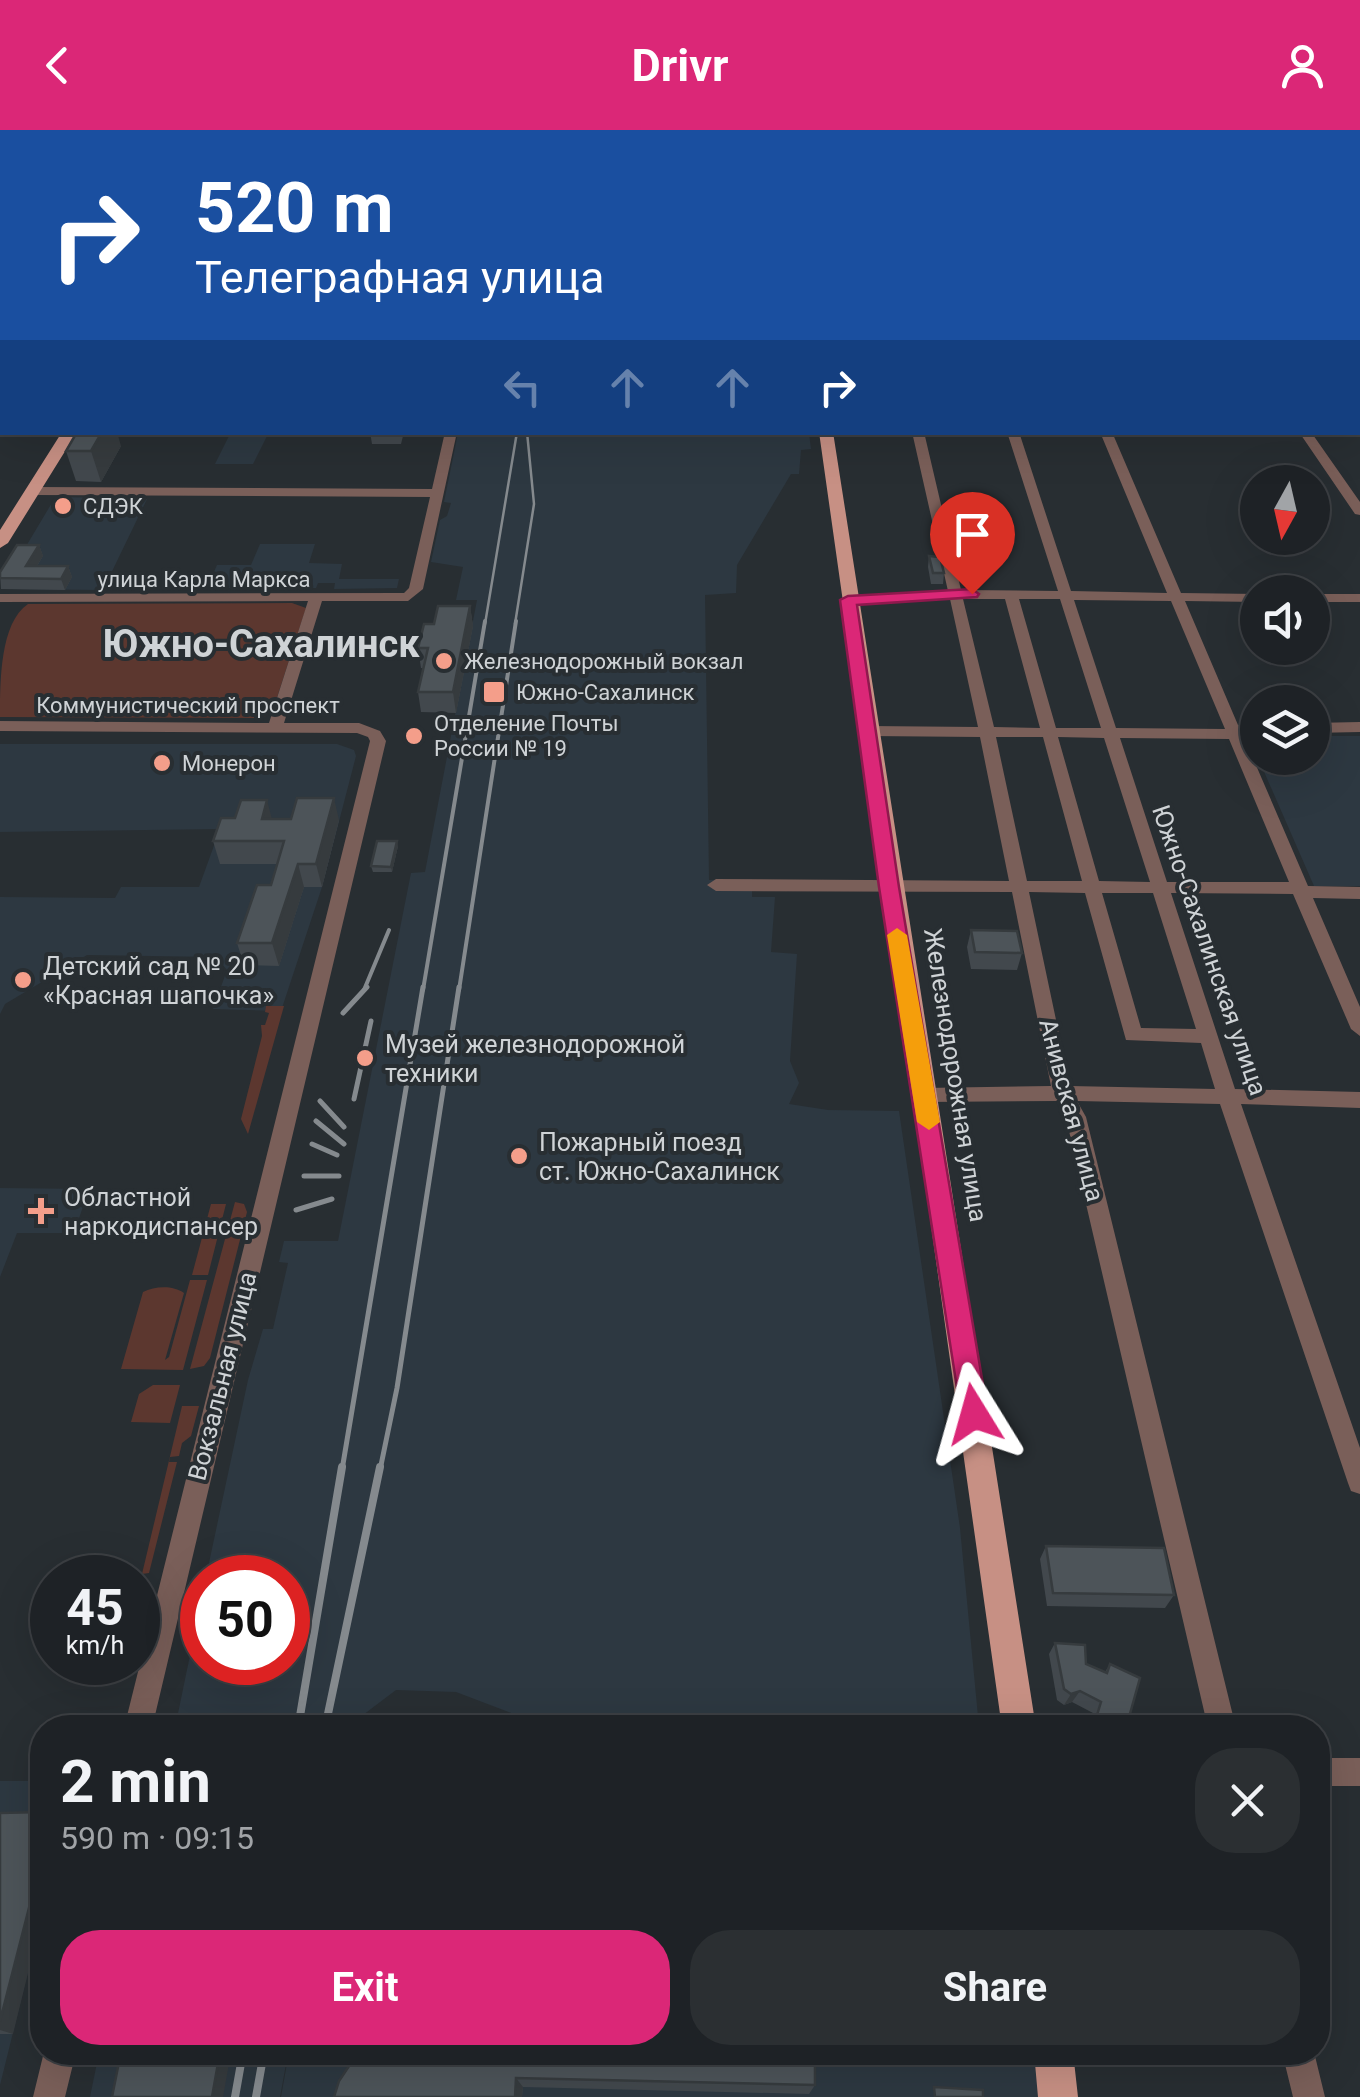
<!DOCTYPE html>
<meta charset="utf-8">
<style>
body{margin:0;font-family:Roboto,sans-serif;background:#2b2f32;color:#f1f3f6;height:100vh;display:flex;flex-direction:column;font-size:38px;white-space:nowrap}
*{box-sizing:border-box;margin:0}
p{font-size:32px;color:#a1a4a7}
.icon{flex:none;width:55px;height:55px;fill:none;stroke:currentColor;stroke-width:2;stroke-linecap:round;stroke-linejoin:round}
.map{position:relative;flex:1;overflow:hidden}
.drawer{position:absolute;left:30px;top:1585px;width:1300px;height:350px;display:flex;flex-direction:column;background:#1e2226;border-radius:40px;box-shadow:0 10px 40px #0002,0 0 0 2px #3c3f43}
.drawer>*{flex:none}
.top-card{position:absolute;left:0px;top:0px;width:1360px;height:305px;box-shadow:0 10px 40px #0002,0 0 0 2px #3c3f43;background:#1a4fa0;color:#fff;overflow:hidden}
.needle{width:65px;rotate:188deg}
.tools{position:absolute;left:1240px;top:335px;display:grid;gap:20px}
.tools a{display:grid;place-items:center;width:90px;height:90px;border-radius:50%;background:#1e2226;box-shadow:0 10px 40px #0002,0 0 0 2px #3c3f43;font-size:50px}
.speed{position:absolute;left:30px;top:1425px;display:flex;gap:20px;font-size:50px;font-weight:700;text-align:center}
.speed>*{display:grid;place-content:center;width:130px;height:130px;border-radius:50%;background:#1e2226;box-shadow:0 10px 40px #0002,0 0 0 2px #3c3f43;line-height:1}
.speed small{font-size:25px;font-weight:400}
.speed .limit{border:15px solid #d22;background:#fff;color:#111}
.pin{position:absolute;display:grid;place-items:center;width:85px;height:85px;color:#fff;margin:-102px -42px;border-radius:50% 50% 50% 0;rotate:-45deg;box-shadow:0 0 10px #0007}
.pin .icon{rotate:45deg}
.me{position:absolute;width:110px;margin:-55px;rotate:352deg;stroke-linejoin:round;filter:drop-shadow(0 0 8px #0008)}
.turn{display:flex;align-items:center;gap:35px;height:210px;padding:0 30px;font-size:45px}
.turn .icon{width:130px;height:130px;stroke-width:2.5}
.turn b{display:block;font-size:70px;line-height:85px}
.lanes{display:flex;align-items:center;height:95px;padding:0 30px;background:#0003;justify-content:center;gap:50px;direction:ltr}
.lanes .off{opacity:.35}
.round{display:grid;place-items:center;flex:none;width:105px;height:105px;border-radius:40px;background:#2b2f32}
.summary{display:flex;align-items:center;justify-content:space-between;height:170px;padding:0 30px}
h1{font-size:60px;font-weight:700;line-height:75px}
.primary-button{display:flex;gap:20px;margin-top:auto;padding:20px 30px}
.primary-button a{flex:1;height:115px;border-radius:40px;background:#db2777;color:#fff;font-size:40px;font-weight:700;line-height:115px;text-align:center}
.primary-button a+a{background:#2b2f32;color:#f1f3f6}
header{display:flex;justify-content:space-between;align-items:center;height:130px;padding:0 30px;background:#db2777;color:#fff;font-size:45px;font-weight:700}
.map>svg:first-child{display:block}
</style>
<header><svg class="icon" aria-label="back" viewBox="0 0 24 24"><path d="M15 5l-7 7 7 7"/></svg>Drivr<svg class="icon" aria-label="person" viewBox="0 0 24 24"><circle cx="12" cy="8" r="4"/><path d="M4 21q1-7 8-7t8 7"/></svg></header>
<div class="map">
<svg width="1360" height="1967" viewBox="0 0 1360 1967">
<rect width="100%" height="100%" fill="#282e32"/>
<path fill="#2d3841" d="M 458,303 L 809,303 L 811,319 L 801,320 L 799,344 L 791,344 L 737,435 L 736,463 L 705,465 L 709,750 L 752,749 L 752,767 L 775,767 L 771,822 L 797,824 L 790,931 L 799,953 L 789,974 L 828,980 L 899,981 L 960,1398 L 979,1597 L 603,1590 L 548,1597 L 456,1562 L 396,1560 L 347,1597 L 175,1598 L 202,1467 L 202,1532 L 288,1532 L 288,1448 L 206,1447 L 248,1250 L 263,1199 L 273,1199 L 288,1133 L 279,1132 L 284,1111 L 338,1111 L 411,743 L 425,742 L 477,470 L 456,470 L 463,437 L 431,432 L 440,390 L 447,386 L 451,373 L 444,372 Z
M 230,304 L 268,304 L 253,334 L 215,334 Z
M 62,367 L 147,369 L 103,460 L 9,459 L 3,455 L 53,371 Z
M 260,414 L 315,414 L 309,433 L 342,434 L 339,449 L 399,449 L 397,458 L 334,459 L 335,453 L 318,453 L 316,458 L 207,458 L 217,435 L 251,435 Z
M 1313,606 L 1360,606 L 1360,756 L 1314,756 L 1262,637 L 1306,637 L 1302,628 L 1312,628 Z
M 0,614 L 337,614 L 354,620 L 356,626 L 322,757 L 281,881 L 213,879 L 227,840 L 216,827 L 87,825 L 5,874 L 0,884 L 0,767 L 115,768 L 121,757 L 199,757 L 220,699 L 0,702 Z
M 0,1058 L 89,1059 L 74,1103 L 17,1103 L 0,1147 Z
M 0,1651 L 42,1651 L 42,1786 L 0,1955 Z
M 289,1922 L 1040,1923 L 1045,1967 L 281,1967 Z
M 99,1923 L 288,1923 L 280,1967 L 90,1967 Z"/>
<path fill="#5c372f" d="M 292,473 L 306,478 L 272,583 L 262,588 L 0,587 C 0,551 0,493 28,474 Z
M 266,876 L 284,876 L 248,1004 L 241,989 L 262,906 L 261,895 L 265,895 L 269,883 L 265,882 Z
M 235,1072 L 244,1074 L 247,1082 L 210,1228 L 204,1236 L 190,1239 Z
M 211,1074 L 226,1074 L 208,1145 L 192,1145 Z
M 190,1150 L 207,1150 L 183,1240 L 121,1239 L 143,1162 C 155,1156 173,1155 184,1163 L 165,1230 L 169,1227 Z
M 153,1255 L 180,1255 L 170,1293 L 131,1292 L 139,1264 Z
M 182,1276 L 199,1276 L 191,1306 L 182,1313 L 179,1326 L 170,1327 L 169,1332 L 177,1332 L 149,1443 L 142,1444 Z"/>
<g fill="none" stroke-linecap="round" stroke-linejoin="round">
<path fill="#7a5f59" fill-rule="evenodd" d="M 570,0 L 578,0 L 578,2 L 570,2 Z
M 891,0 L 899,0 L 900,2 L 892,2 Z
M 938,0 L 946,0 L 946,2 L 938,2 Z
M 980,0 L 988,0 L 989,2 L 981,2 Z
M 1057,0 L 1066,0 L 1067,2 L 1059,2 Z
M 1121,0 L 1129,0 L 1130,2 L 1122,2 Z
M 1358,11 L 1360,11 L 1360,17 L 1358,16 Z
M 0,69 L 2,69 L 2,75 L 0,75 Z
M 1358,92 L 1360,92 L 1360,98 L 1358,98 Z
M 0,119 L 2,119 L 2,125 L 0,125 Z
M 1358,121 L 1360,122 L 1360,128 L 1358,127 Z
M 1358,220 L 1360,220 L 1360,230 L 1358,230 Z
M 445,302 L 457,302 L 423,459 L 408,471 L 322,471 L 284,593 L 359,593 L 380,601 L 386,611 L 152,1598 L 124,1598 L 370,611 L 368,607 L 357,603 L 0,601 L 0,591 L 269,593 L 308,471 L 0,472 L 0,464 L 404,463 L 409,458 L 430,367 L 34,365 L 28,361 L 34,357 L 432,359 Z
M 912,302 L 924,302 L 961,460 L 1058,461 L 1007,302 L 1019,302 L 1071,461 L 1167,463 L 1100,302 L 1112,302 L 1181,463 L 1258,464 L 1258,472 L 1185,471 L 1238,595 L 1258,593 L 1258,603 L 1243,605 L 1308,756 L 1360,757 L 1360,769 L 1313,768 L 1360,877 L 1360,906 L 1351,899 L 1293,764 L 1171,763 L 1235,959 L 1360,962 L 1360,978 L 1241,974 L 1360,1318 L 1360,1364 L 1351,1361 L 1348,1353 L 1220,974 L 1077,971 L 1086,987 L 1236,1598 L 1208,1598 L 1066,988 L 1057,971 L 924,972 L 914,965 L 924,958 L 1051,956 L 1012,762 L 716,761 L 707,755 L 716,749 L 1009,751 L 980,607 L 869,606 L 861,601 L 869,596 L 978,597 L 950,469 L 848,474 L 841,470 L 848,466 L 948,461 ZM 963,469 L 1005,469 L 1040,598 L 994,597 ZM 1019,469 L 1060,469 L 1101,598 L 1056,598 ZM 1074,470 L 1171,471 L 1225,599 L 1116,598 ZM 996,607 L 1043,607 L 1082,751 L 1027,751 ZM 1058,607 L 1104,608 L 1150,752 L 1099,751 ZM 1120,608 L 1229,609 L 1289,752 L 1167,752 ZM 1029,762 L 1085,763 L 1126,910 L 1201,913 L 1215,959 L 1070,956 ZM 1102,763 L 1153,763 L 1196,899 L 1141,898 Z
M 1299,302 L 1311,302 L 1360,372 L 1360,385 L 1355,384 Z
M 1312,464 L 1360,464 L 1360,472 L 1312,472 Z
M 1360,592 L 1360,602 L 1312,603 L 1312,593 Z
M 1318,1628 L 1360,1628 L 1360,1656 L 1318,1656 Z
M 44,1922 L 76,1922 L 65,1967 L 33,1967 Z
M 1282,1922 L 1314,1922 L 1325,1967 L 1293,1967 Z"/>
<path fill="#c79084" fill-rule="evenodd" d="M 775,0 L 785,0 L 786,2 L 776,2 Z
M 62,302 L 77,302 L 8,413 L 0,418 L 0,400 Z
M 819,302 L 833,302 L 1036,1598 L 1002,1598 Z
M 1034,1922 L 1073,1922 L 1078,1967 L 1038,1967 Z"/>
<path stroke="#858a8e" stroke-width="2.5" d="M 485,494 L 517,302
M 515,494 L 534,374 L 527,302"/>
<path stroke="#858a8e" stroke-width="4" d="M 364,860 L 389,800
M 423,860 L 485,491
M 459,860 L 516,491"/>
<path stroke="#858a8e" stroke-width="5" d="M 343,883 L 367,857
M 354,969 L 371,891
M 320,971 L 344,997
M 316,991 L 344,1014
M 312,1014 L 337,1025
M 304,1046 L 339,1046
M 296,1080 L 332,1069
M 342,1340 L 423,857
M 380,1340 L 397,1258 L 459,857"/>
<path stroke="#858a8e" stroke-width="8" d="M 298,1598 L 342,1337
M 325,1598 L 380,1337
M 235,1967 L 243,1922
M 256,1967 L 264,1922"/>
</g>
<path fill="#42484d" d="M 370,302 L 404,302 L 401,314 L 372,314 Z
M 121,316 L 101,352 L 76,351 L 66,321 Z
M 39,415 L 43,426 L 37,436 L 68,436 L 72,447 L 65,460 L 1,459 L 0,442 Z
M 929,426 L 944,443 L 943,454 L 931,454 L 928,437 Z
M 470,476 L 473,496 L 456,583 L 421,582 L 418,562 L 423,538 L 421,538 L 418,518 L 434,494 Z
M 272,689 L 339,690 L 322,757 L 304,757 L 279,836 L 244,835 L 237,813 L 271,755 L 278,734 L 220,734 L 213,711 Z
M 398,716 L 392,742 L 373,742 L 371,736 Z
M 971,800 L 1022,823 L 1017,840 L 971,839 L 967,817 Z
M 1046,1416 L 1174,1465 L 1165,1478 L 1047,1476 L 1040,1429 Z
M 1055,1513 L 1086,1534 L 1105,1542 L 1110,1534 L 1126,1598 L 1093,1598 L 1089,1596 L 1093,1583 L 1072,1572 L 1064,1575 L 1057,1570 L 1049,1524 Z
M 0,1683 L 13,1904 L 0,1904 Z
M 349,1936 L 815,1955 L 809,1964 L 523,1957 L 522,1967 L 334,1967 Z"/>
<path fill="#363b3e" d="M 102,302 L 117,302 L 121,316 L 101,352 L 91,321 Z
M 39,415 L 43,426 L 30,447 L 26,436 Z
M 68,436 L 72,447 L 65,460 L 61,449 Z
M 470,476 L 473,496 L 456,583 L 453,562 Z
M 334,668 L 339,690 L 322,757 L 316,734 Z
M 267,670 L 273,693 L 262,689 Z
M 397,711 L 398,716 L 392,742 L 391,737 Z
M 298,734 L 304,757 L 279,836 L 272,813 Z
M 1080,1561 L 1072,1572 L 1064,1575 L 1071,1564 Z
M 42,1727 L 42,1786 L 13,1904 L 0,1900 L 0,1891 Z
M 220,1922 L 231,1922 L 223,1967 L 212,1967 Z
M 516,1948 L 523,1957 L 522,1967 L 515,1967 Z"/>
<path fill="#4d5459" stroke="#363b3e" stroke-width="2.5" d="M 77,302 L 102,302 L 91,321 L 66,321 Z
M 17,415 L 39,415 L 26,436 L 68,436 L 61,449 L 0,448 L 0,442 Z
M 929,426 L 940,427 L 944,443 L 933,443 Z
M 438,476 L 470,476 L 453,562 L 418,562 L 428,518 L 418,518 L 424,494 L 434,494 Z
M 297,668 L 334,668 L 316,734 L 298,734 L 272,813 L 237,813 L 257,755 L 271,755 L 284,711 L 213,711 L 221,688 L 235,688 L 241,670 L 267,670 L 262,689 L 291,689 Z
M 377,711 L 397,711 L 391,737 L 371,736 Z
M 971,800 L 1017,801 L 1022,823 L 975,822 Z
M 1046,1416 L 1164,1418 L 1174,1465 L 1053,1463 Z
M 1055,1513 L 1085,1515 L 1086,1534 L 1107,1543 L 1110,1534 L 1140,1548 L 1126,1598 L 1097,1585 L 1101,1572 L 1080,1561 L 1071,1564 L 1064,1559 Z
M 42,1682 L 42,1727 L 0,1891 L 0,1683 Z
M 121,1922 L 220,1922 L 212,1967 L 112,1967 Z
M 368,1922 L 815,1922 L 815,1955 L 516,1948 L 515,1967 L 334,1967 L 339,1951 L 349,1936 L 368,1927 Z
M 934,1957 L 983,1960 L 983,1967 L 935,1967 Z"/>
<path fill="#db2777" stroke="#8e194d" stroke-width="2.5" d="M 972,459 L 979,464 L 977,467 L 857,475 L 899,757 L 988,1284 L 984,1293 L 974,1296 L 965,1293 L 961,1284 L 879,757 L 840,470 L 848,466 Z"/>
<path fill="#f59e0b" d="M 897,798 L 907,805 L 940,992 L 929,1000 L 917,992 L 887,805 Z"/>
<g fill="#f49e8a" stroke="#282e32" stroke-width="4">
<circle cx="63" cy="376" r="10"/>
<circle cx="444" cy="531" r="10"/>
<rect x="482" y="550" width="24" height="24" rx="5"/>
<circle cx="414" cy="606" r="10"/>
<circle cx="162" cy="633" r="10"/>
<circle cx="23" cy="850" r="10"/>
<circle cx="365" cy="928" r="10"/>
<circle cx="519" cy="1026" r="10"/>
<path d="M36 1066h10v10h10v10h-10v10h-10v-10h-10v-10h10z"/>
</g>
<g text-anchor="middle" stroke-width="8" stroke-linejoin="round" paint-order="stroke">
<g font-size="22" fill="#cfd3d6" stroke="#282e32" text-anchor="start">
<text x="83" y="384">СДЭК</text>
<text x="464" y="539">Железнодорожный вокзал</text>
<text x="516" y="570">Южно-Сахалинск</text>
<text x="434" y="601">Отделение Почты<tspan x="434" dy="25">России № 19</tspan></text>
<text x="182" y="641">Монерон</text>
</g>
<g font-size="22" fill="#cfd3d6" stroke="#282e32">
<text x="204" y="457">улица Карла Маркса</text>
<text x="188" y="583">Коммунистический проспект</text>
</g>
<g font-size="25" fill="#cfd3d6" stroke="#282e32">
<text transform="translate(1210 820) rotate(71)" y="9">Южно-Сахалинская улица</text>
<text transform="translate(956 945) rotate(81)" y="9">Железнодорожная улица</text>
<text transform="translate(1072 980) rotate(75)" y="9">Анивская улица</text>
<text transform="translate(222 1246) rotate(-76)" y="9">Вокзальная улица</text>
</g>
<g font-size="25" fill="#cfd3d6" stroke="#282e32" text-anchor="start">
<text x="43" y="845">Детский сад № 20<tspan x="43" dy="29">«Красная шапочка»</tspan></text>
<text x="385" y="923">Музей железнодорожной<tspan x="385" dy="29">техники</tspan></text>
<text x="539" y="1021">Пожарный поезд<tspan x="539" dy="29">ст. Южно-Сахалинск</tspan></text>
<text x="64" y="1076">Областной<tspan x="64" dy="29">наркодиспансер</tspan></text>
</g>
<g font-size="38" font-weight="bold" fill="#cfd3d6" stroke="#282e32">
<text x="261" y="527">Южно-Сахалинск</text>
</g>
</g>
</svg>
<div class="tools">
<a><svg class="needle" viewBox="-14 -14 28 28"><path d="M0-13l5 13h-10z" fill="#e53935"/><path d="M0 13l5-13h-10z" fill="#a1a4a7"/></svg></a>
<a><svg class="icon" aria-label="sound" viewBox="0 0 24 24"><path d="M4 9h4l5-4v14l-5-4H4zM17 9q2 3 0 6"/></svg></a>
<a><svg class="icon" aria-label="layers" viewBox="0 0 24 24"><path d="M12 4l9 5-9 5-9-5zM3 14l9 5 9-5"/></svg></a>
</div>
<div class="speed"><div>45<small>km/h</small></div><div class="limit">50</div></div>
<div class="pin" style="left:972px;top:464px;background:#d93025"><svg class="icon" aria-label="arrive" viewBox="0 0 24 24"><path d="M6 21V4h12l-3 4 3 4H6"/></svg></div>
<svg class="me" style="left:974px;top:1284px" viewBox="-20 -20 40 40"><path d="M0-17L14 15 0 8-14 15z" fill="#db2777" stroke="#fff" stroke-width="4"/></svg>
<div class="top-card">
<div class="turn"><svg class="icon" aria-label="right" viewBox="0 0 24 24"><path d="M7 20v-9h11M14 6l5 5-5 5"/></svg><div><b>520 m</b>Телеграфная улица</div></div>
<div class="lanes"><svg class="icon off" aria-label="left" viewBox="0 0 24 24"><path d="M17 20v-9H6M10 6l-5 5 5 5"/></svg><svg class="icon off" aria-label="ahead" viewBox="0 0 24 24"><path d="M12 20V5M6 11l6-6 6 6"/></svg><svg class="icon off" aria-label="ahead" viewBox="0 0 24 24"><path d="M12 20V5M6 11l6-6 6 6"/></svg><svg class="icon" aria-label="right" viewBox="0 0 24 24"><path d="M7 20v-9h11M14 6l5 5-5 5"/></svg></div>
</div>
<section class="drawer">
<div class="summary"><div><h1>2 min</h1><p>590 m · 09:15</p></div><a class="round"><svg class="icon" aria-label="close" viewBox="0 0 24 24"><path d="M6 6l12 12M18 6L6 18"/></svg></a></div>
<div class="primary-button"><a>Exit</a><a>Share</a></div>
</section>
</div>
